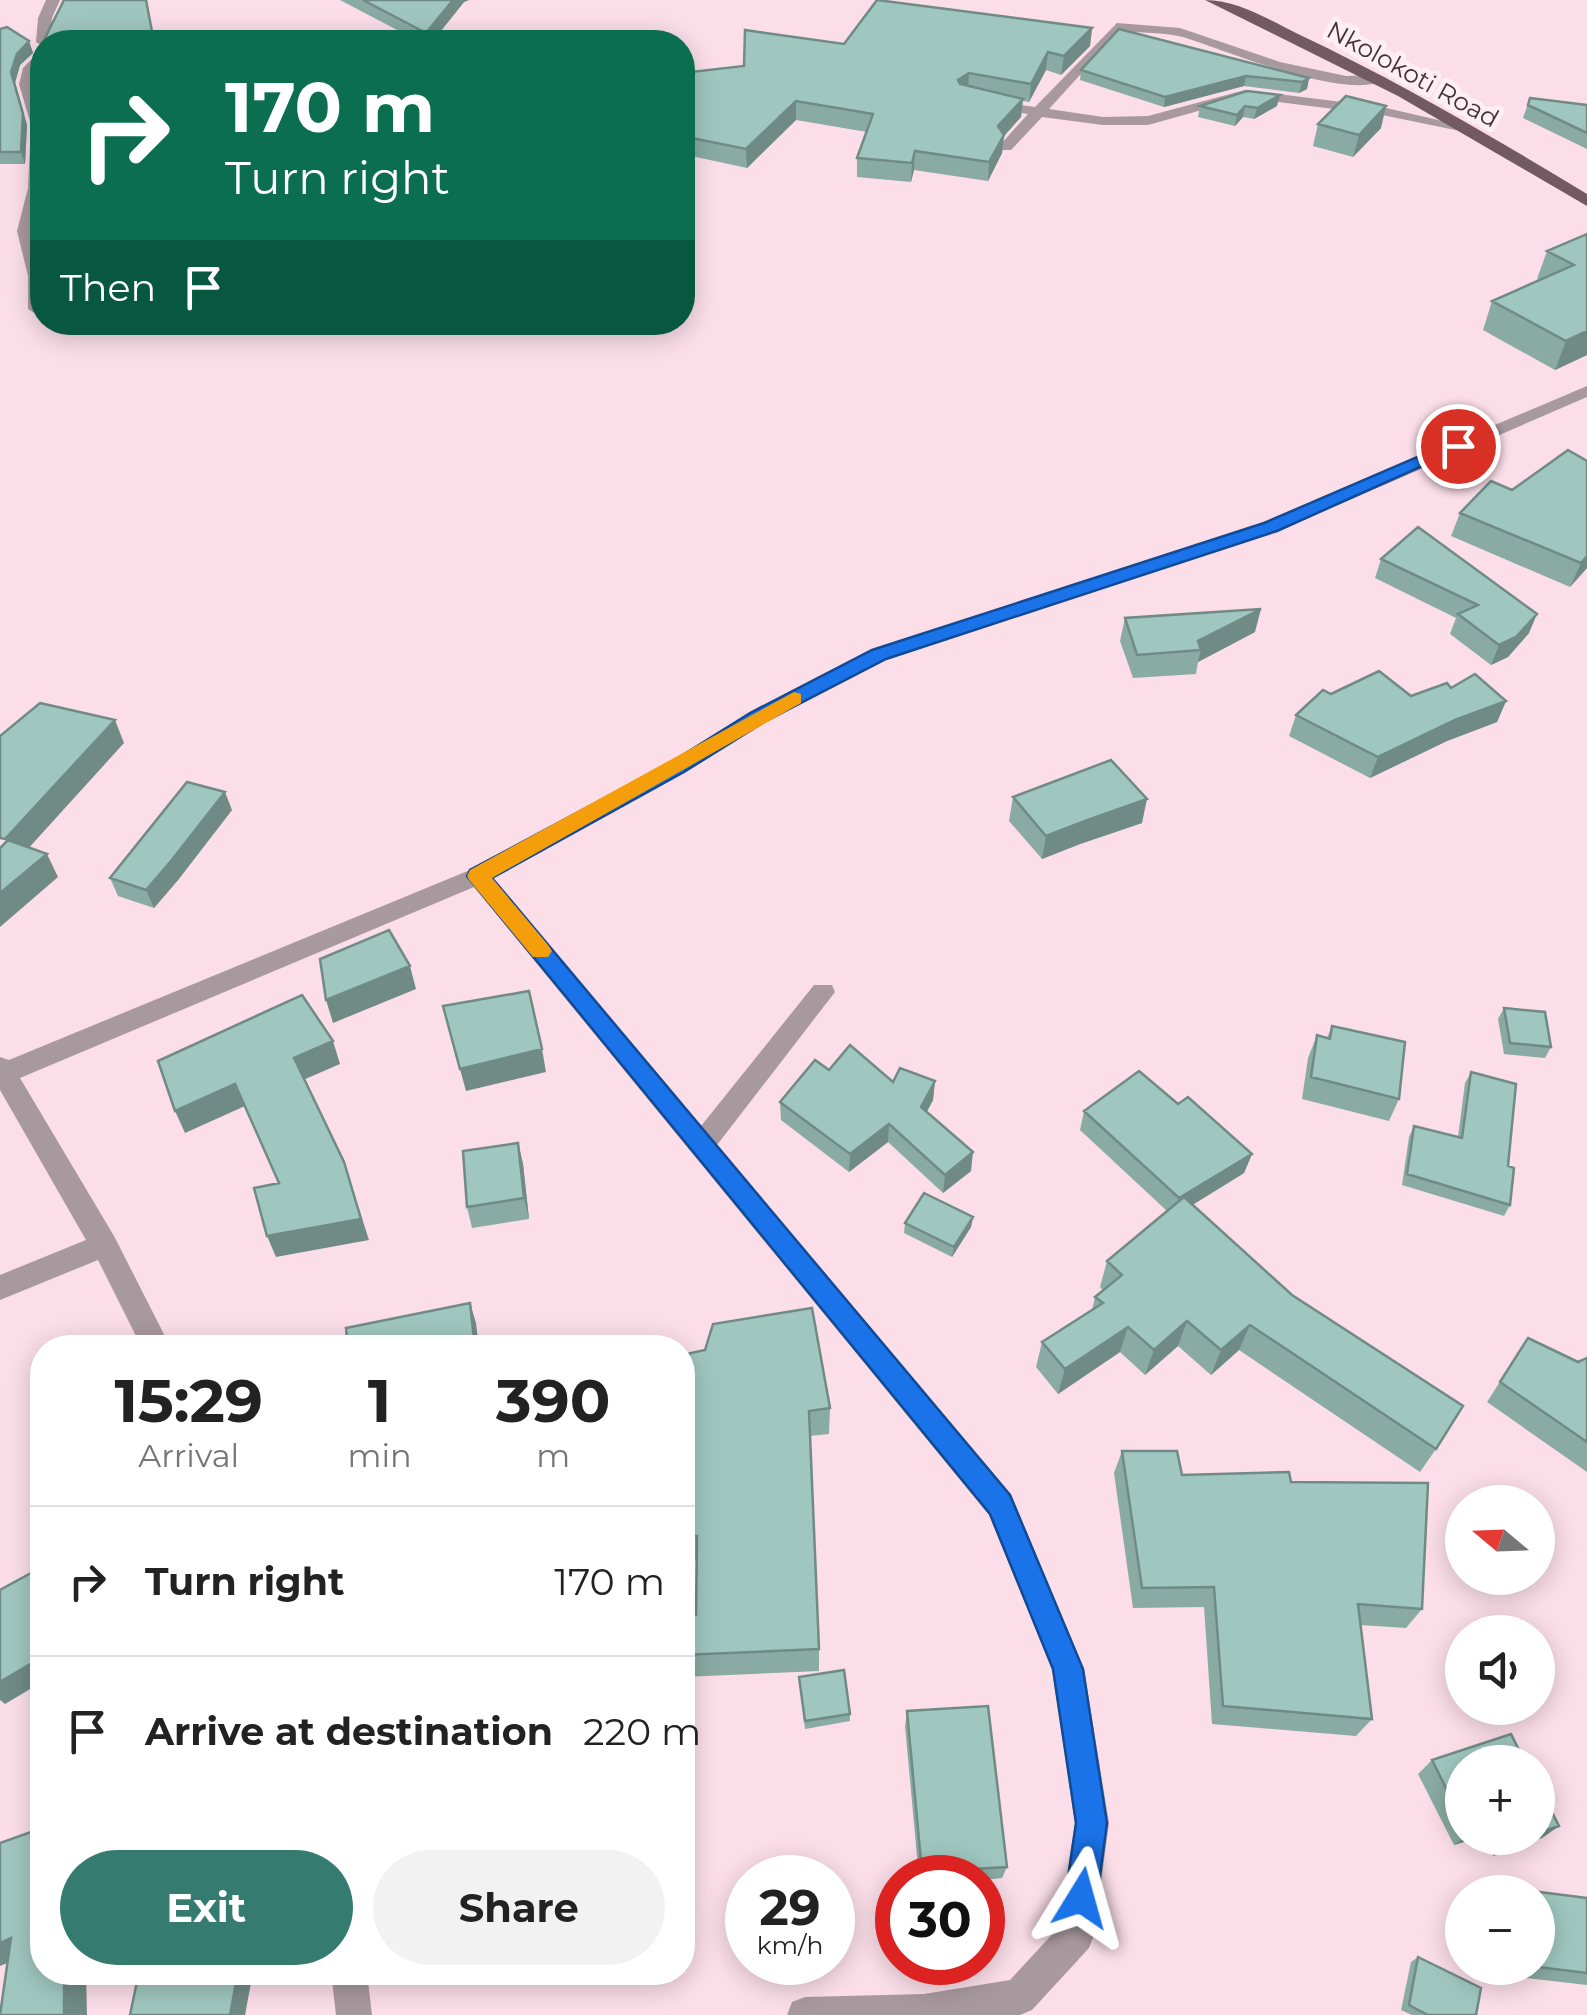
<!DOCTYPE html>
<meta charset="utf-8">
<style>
body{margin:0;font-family:Montserrat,sans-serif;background:#f2f2f2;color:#222;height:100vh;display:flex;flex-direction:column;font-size:38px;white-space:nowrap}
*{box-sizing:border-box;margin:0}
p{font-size:32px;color:#767676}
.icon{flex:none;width:55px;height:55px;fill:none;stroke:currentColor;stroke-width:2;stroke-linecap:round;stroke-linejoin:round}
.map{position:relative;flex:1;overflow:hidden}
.panel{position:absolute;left:30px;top:1335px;width:665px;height:650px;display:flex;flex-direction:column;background:#fff;border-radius:40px;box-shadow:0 5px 25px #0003}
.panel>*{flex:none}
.banner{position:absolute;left:30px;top:30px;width:665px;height:305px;border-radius:40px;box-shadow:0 5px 25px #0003;background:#0b6e4f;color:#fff;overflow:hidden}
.needle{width:65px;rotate:289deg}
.fabs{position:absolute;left:1445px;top:1485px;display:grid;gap:20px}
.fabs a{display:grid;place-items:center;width:110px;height:110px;border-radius:50%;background:#fff;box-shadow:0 5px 25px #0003;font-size:50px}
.speed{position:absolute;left:725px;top:1855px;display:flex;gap:20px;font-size:50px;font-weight:700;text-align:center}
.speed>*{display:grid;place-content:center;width:130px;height:130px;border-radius:50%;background:#fff;box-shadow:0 5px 25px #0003;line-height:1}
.speed small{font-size:25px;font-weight:400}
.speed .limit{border:15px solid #d22;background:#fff;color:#111}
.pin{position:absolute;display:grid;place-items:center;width:85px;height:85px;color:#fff;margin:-42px;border:5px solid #fff;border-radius:50%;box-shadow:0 2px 10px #0007}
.me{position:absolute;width:110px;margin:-55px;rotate:8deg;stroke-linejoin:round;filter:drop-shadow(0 0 8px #0008)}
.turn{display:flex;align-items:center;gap:35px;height:210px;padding:0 30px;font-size:45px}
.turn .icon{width:130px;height:130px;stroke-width:2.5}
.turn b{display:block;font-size:70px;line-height:85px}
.then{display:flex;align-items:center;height:95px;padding:0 30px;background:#0003;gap:20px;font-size:38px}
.eta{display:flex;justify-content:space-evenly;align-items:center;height:170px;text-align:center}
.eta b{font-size:60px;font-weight:700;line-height:70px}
.cta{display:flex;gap:20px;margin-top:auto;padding:20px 30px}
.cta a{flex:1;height:115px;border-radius:60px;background:#367b6f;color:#fff;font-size:40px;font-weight:700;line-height:115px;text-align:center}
.cta a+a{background:#f2f2f2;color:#222}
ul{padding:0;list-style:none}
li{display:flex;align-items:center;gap:30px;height:150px;padding:0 30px;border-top:2px solid #e0e0e0}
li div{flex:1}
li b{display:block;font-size:38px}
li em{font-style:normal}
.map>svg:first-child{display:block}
</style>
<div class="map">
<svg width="1587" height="2015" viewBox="0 0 1587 2015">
<rect width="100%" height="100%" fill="#fbdee8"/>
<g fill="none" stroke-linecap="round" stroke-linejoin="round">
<path fill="#a8999e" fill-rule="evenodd" d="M 46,0 L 60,0 L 52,18 L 50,42 L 42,42 L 42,46 L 36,42 L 38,18 Z
M 1117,23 L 1180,28 L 1280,62 L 1346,76 L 1379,75 L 1386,79 C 1350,103 1225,50 1183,37 C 1163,32 1140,33 1120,31 L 1049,109 L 1103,117 L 1148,116 L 1245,90 L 1382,107 L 1477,129 L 1470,133 L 1382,115 L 1245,98 L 1148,125 L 1103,125 L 1042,117 L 1011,150 L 1001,150 L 1001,144 L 1028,114 L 987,106 L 987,100 L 1035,107 Z
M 42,49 L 42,61 L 33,84 L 42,116 L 42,193 L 33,231 L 42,269 L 42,312 L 36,314 L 28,309 L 28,276 L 17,231 L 28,188 L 31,125 L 19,84 L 23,68 Z
M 1587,386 L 1587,397 L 1278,531 L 886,660 L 765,723 L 685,772 L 493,878 L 701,1126 L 814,985 L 832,985 L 835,992 L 717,1145 L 1011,1495 L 1084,1669 L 1109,1823 L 1094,1935 L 1089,1948 L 1032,2010 L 1020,2015 L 787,2015 L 792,2002 L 805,1997 L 924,1994 L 1010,1980 L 1059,1927 L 1075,1823 L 1052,1669 L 989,1515 L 474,887 L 20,1078 L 114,1236 L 171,1348 L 142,1348 L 98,1260 L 0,1300 L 0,1275 L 86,1240 L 0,1090 L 0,1057 L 9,1060 L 470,870 L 669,762 L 749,713 L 872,650 L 1264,523 Z
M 331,1972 L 367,1972 L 372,2015 L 336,2015 Z"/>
<path fill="#735962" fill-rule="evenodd" d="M 1205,0 C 1238,0 1269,20 1298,34 C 1398,81 1493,137 1587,194 L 1587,206 L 1398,96 Z"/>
</g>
<path fill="#8aaba4" d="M 340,0 L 469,0 L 464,2 L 432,42 L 420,42 Z
M 1092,28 L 1090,46 L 1061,75 L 1046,70 L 1029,102 L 1023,101 L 1021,117 L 1004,136 L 1002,153 L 988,181 L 914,170 L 911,182 L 857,177 L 857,158 L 867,132 L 796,120 L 747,168 L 682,154 L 682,73 L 744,66 L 844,44 Z
M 0,29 L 29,41 L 33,53 L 20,65 L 15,83 L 27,125 L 25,164 L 0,164 Z
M 1081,70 L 1309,78 L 1307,89 L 1299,93 L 1244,86 L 1164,107 L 1080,80 Z
M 1530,98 L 1587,105 L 1587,149 L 1523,118 Z
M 1200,106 L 1277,106 L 1254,119 L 1243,117 L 1235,126 L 1198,117 Z
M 1318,124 L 1381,128 L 1353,157 L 1313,146 Z
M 1587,234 L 1587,355 L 1555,370 L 1483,330 L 1492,301 L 1539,280 L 1537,279 L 1547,251 Z
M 1587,461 L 1587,568 L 1570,587 L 1451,536 L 1460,513 Z
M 1418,527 L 1529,633 L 1508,657 L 1491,665 L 1450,634 L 1456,618 L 1375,578 L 1381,559 Z
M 1125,618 L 1255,632 L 1198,662 L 1196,674 L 1133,678 L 1120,641 Z
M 1451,688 L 1506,701 L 1497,722 L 1447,741 L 1370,778 L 1289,736 L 1296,715 L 1331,694 L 1411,696 Z
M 1013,797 L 1142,823 L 1080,844 L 1042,859 L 1009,821 Z
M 232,810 L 178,880 L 154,908 L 118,896 L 110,878 Z
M 1504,1008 L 1551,1047 L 1545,1058 L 1504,1054 L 1498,1019 Z
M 1332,1026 L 1399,1099 L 1389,1121 L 1302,1099 L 1308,1058 L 1317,1035 L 1327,1038 Z
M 1471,1072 L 1508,1166 L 1510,1205 L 1504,1216 L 1402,1185 L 1409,1137 L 1414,1126 L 1458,1137 L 1465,1083 Z
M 935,1081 L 933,1100 L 927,1112 L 971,1171 L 943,1193 L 888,1142 L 849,1172 L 781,1120 L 780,1102 L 893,1082 Z
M 1178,1104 L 1252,1154 L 1244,1173 L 1192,1205 L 1436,1449 L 1420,1472 L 1239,1350 L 1211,1375 L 1178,1346 L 1145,1375 L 1120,1352 L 1058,1394 L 1036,1367 L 1042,1342 L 1092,1310 L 1095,1297 L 1103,1290 L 1100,1287 L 1107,1261 L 1167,1211 L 1080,1130 L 1084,1111 Z
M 518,1143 L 523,1164 L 529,1219 L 472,1228 L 467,1207 Z
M 973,1217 L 971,1227 L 952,1257 L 904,1233 L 905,1223 Z
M 1528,1338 L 1578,1362 L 1587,1358 L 1587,1472 L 1487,1402 Z
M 682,1355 L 830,1408 L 829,1434 L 810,1436 L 819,1649 L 819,1671 L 682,1677 L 682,1614 L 696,1615 L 696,1560 L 682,1560 Z
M 1122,1451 L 1182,1475 L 1422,1609 L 1406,1628 L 1360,1625 L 1372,1719 L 1356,1736 L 1212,1724 L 1204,1607 L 1133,1608 L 1114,1473 Z
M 799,1677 L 850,1714 L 850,1721 L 805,1729 Z
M 907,1711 L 1007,1867 L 1002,1878 L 982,1880 L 982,1878 L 919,1878 L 905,1726 Z
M 1432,1760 L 1462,1762 L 1462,1838 L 1477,1838 L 1454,1845 L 1418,1774 Z
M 1559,1826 L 1542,1838 L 1493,1856 L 1491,1838 L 1538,1838 Z
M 1516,1889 L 1587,1898 L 1587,1985 L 1510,1976 L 1509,1968 L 1538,1968 L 1538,1892 L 1511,1892 Z
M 1418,1957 L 1476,2015 L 1412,2015 L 1401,2010 L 1411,1962 Z"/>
<path fill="#708b86" d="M 453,0 L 469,0 L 464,2 L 432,42 L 428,42 L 426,33 Z
M 1092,28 L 1090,46 L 1061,75 L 1064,56 Z
M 29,41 L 33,53 L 20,65 L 15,83 L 27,125 L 25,164 L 21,152 L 11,72 L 17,54 Z
M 1048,52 L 1046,70 L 1029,102 L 1031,84 Z
M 969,73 L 968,91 L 956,98 L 958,80 Z
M 1246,76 L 1244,86 L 1164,107 L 1165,97 Z
M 1309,78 L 1307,89 L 1299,93 L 1302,82 Z
M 1280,95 L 1277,106 L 1254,119 L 1257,108 Z
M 1023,99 L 1021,117 L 1004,136 L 1002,153 L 988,181 L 989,162 L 998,126 Z
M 796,101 L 796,120 L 747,168 L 746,149 Z
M 1245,106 L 1243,117 L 1235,126 L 1237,115 Z
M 1386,106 L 1381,128 L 1353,157 L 1359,135 Z
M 915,151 L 914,170 L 911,182 L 912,163 Z
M 1587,331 L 1587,355 L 1555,370 L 1566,341 Z
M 1587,556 L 1587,568 L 1570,587 L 1581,563 Z
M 1261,609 L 1255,632 L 1198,662 L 1201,650 L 1198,641 Z
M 1537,614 L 1529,633 L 1508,657 L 1491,665 L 1499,645 Z
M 1506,701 L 1497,722 L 1447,741 L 1370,778 L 1378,757 L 1455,720 Z
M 115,720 L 124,743 L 16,862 L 5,839 Z
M 225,792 L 232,810 L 178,880 L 154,908 L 146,890 Z
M 1147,799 L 1142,823 L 1080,844 L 1042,859 L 1046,836 L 1085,821 Z
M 47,854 L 58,877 L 0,927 L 0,893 Z
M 410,966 L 416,989 L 333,1023 L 326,1000 Z
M 333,1041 L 340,1064 L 303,1080 L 294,1058 Z
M 542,1049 L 546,1072 L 466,1091 L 460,1069 Z
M 935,1081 L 933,1100 L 919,1125 L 921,1107 Z
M 235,1084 L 245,1106 L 185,1133 L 175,1111 Z
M 889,1124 L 888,1142 L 849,1172 L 850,1154 Z
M 518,1143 L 523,1164 L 529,1219 L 524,1198 Z
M 973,1152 L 971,1171 L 943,1193 L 945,1175 Z
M 1252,1154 L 1244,1173 L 1173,1217 L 1179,1198 Z
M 344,1162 L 369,1240 L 276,1257 L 267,1236 Z
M 973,1217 L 971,1227 L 952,1257 L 954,1247 Z
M 470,1303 L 476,1323 L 479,1348 L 475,1348 Z
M 1187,1321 L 1178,1346 L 1145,1375 L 1154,1350 Z
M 1250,1325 L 1239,1350 L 1211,1375 L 1221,1350 Z
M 1128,1327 L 1120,1352 L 1058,1394 L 1065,1369 Z
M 42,1657 L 42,1682 L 5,1704 L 0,1700 L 0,1682 Z
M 1559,1826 L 1542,1838 L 1493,1856 L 1509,1843 L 1526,1838 L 1538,1838 L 1538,1833 Z
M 1464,1838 L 1477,1838 L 1454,1845 Z
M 11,1938 L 34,1952 L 0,1966 L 0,1943 Z
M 64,1972 L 86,1972 L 87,2015 L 64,2015 Z
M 238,1972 L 253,1972 L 245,2015 L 230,2015 Z"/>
<path fill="#a0c7bf" stroke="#708b86" stroke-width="2.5" d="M 64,0 L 146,0 L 154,42 L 43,42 Z
M 363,0 L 453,0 L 426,33 Z
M 877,0 L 1092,28 L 1064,56 L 1048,52 L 1031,84 L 969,73 L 958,80 L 960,84 L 1023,99 L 998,126 L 1004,135 L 989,162 L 915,151 L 912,163 L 857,158 L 873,114 L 796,101 L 746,149 L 682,136 L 682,73 L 744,66 L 745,30 L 844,44 Z
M 7,27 L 29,41 L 17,54 L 11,72 L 23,114 L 21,152 L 0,152 L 0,29 Z
M 1119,29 L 1309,78 L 1302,82 L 1246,76 L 1165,97 L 1081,70 Z
M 42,44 L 42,140 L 41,141 L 41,102 L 32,70 Z
M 1247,91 L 1280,95 L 1257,108 L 1245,106 L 1237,115 L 1200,106 Z
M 1346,96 L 1386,106 L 1359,135 L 1318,124 Z
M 1530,98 L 1587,105 L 1587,133 L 1528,105 Z
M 1587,234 L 1587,331 L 1566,341 L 1492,301 L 1574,265 L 1547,251 Z
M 1568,450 L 1587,461 L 1587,556 L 1581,563 L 1460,513 L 1491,481 L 1512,490 Z
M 1418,527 L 1537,614 L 1516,637 L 1499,645 L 1458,614 L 1478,605 L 1381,559 Z
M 1261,609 L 1198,641 L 1201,650 L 1137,655 L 1125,618 Z
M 1379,671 L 1411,696 L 1447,683 L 1451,688 L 1475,674 L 1506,701 L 1455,720 L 1378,757 L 1296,715 L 1323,690 L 1331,694 Z
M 40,703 L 115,720 L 5,839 L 0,838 L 0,736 Z
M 1111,760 L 1147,799 L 1085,821 L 1046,836 L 1013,797 Z
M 187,782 L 225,792 L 171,861 L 146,890 L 110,878 Z
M 8,840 L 47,854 L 0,893 L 0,848 Z
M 389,930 L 410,966 L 326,1000 L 320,959 Z
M 529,991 L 542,1049 L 460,1069 L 443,1006 Z
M 302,995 L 333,1041 L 294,1058 L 344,1162 L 361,1219 L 267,1236 L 254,1188 L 279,1183 L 235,1084 L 175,1111 L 158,1061 Z
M 1504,1008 L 1545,1012 L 1551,1047 L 1510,1043 Z
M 1332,1026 L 1405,1042 L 1399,1099 L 1311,1077 L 1317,1035 L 1330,1039 Z
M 850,1045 L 893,1082 L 900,1068 L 935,1081 L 921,1107 L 973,1152 L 945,1175 L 889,1124 L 850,1154 L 780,1102 L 815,1060 L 829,1070 Z
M 1139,1071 L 1178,1104 L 1188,1097 L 1252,1154 L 1179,1198 L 1084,1111 Z
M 1471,1072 L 1516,1084 L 1508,1166 L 1514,1168 L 1510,1205 L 1407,1174 L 1414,1126 L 1462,1138 Z
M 518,1143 L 524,1198 L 467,1207 L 463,1151 Z
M 924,1193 L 973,1217 L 954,1247 L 905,1223 Z
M 1184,1197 L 1292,1295 L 1463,1406 L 1436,1449 L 1250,1325 L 1221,1350 L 1187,1321 L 1154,1350 L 1128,1327 L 1065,1369 L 1042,1342 L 1103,1303 L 1095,1297 L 1122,1275 L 1107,1261 Z
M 470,1303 L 475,1348 L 348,1348 L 346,1328 Z
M 812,1308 L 830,1408 L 809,1411 L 819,1649 L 682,1655 L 682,1614 L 696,1615 L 697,1536 L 682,1537 L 682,1355 L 705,1350 L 713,1324 Z
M 1528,1338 L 1578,1362 L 1587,1358 L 1587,1442 L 1500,1382 Z
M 1122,1451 L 1177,1451 L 1182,1475 L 1289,1472 L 1291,1482 L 1428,1483 L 1422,1609 L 1358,1604 L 1372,1719 L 1223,1706 L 1214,1587 L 1142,1588 Z
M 42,1567 L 42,1657 L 0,1682 L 0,1590 Z
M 844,1670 L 850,1714 L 805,1721 L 799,1677 Z
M 988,1706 L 1007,1867 L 922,1872 L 907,1711 Z
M 1511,1734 L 1525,1762 L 1462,1762 L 1462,1820 L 1432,1760 Z
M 1538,1785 L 1559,1826 L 1538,1833 Z
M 42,1828 L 42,1972 L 64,1972 L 64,2015 L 0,2015 L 11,1938 L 0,1943 L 0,1843 Z
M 1509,1838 L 1526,1838 L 1509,1843 Z
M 1516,1889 L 1587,1898 L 1587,1973 L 1538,1967 L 1538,1892 L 1517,1892 Z
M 1418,1957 L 1481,1988 L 1476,2015 L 1428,2015 L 1409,2005 Z
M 139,1972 L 238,1972 L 230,2015 L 130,2015 Z"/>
<path fill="#1a73e8" stroke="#114b97" stroke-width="2.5" d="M 1452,442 L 1467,446 L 1277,531 L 886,659 L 764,722 L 684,772 L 492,878 L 1010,1495 L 1083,1669 L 1107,1823 L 1097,1898 L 1093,1909 L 1081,1914 L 1070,1909 L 1065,1898 L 1076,1823 L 1053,1669 L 990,1514 L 467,876 L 470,870 L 670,763 L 750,713 L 872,650 L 1264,523 Z"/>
<path fill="#f59e0b" d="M 794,692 L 801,694 L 801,703 L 492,878 L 548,945 L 552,951 L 548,957 L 533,957 L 470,881 L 467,876 L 470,870 Z"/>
<g text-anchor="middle" stroke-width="10" stroke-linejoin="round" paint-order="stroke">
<g font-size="25" fill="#413338" stroke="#feeff4">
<text transform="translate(1413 74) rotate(29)" y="9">Nkolokoti Road</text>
</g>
</g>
</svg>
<div class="fabs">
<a><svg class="needle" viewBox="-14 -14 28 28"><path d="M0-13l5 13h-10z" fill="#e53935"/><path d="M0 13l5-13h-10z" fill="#767676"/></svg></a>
<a><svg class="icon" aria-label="sound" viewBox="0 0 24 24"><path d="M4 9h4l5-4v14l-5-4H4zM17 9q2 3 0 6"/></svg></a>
<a>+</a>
<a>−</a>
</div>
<div class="speed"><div>29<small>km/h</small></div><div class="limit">30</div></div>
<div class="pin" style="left:1458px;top:446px;background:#d93025"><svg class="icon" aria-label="arrive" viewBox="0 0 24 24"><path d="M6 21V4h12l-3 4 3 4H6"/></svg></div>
<svg class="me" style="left:1081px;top:1898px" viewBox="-20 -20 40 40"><path d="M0-17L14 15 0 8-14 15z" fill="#1a73e8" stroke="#fff" stroke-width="4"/></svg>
<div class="banner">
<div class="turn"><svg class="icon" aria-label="right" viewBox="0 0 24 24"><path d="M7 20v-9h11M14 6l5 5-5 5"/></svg><div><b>170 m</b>Turn right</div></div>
<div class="then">Then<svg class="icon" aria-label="arrive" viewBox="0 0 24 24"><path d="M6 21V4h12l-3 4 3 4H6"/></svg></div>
</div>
<section class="panel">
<div class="eta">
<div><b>15:29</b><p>Arrival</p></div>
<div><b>1</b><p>min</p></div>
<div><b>390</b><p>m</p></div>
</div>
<ul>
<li><svg class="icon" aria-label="right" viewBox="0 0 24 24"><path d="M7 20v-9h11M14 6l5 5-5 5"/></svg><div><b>Turn right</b></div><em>170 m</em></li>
<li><svg class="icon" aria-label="arrive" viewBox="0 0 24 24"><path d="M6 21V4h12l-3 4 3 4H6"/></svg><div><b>Arrive at destination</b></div><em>220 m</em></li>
</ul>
<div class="cta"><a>Exit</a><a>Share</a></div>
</section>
</div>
